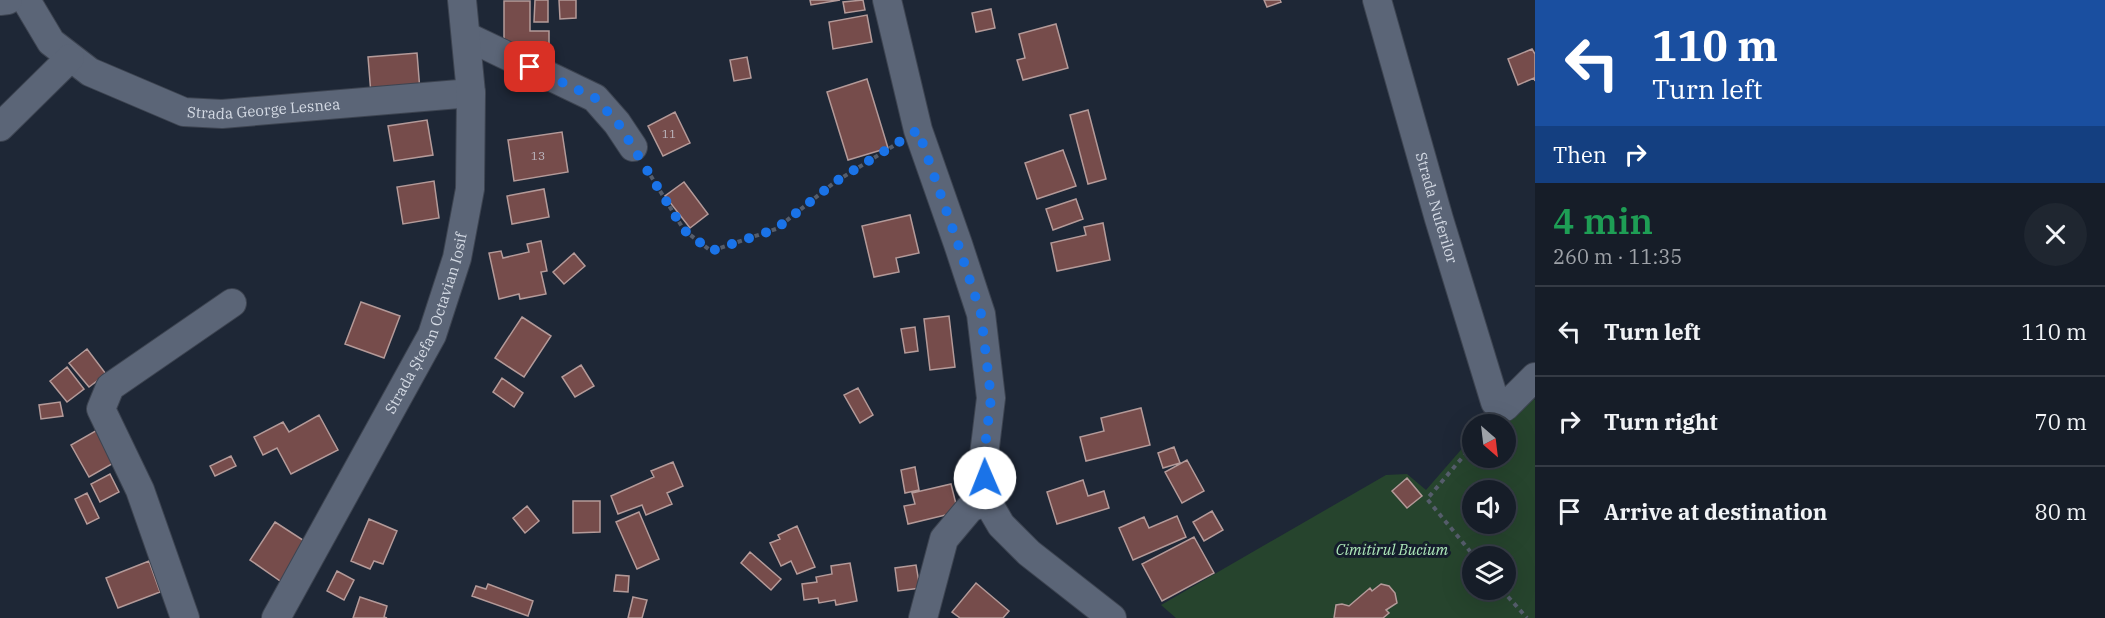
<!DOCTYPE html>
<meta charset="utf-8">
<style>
body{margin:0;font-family:"IBM Plex Serif",serif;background:#1f2630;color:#f1f3f6;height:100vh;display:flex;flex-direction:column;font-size:22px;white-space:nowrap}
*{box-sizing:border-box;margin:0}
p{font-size:20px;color:#9ea2a8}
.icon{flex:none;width:33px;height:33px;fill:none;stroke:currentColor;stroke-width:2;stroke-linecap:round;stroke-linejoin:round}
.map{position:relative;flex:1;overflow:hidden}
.side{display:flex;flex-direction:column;background:#161d28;width:570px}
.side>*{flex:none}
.guide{background:#1a4fa0;color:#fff;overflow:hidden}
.needle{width:39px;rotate:152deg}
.fabs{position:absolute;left:1462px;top:414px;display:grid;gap:12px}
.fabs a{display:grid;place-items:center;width:54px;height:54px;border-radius:50%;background:#161d28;box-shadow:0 6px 24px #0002,0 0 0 2px #353b45;font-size:30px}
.pin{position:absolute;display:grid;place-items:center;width:51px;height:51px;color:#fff;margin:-26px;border-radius:12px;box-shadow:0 3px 9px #0006}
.me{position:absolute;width:66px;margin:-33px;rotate:359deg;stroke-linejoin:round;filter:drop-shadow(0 0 4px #0008)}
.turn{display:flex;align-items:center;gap:21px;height:126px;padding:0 18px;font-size:27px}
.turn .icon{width:78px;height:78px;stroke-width:2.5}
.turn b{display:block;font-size:42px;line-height:51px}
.then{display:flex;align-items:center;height:57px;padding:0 18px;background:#0003;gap:12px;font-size:22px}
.round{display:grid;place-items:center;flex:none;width:63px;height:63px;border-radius:32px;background:#1f2630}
.summary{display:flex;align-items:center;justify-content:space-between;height:102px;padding:0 18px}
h1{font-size:36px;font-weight:600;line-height:45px;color:#1e9e55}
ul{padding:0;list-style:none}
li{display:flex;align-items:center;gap:18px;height:90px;padding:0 18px;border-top:2px solid #353b45}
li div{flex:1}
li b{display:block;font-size:22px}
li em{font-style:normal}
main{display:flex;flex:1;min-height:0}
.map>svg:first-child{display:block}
</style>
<main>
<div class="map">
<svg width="1535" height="618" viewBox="0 0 1535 618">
<rect width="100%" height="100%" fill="#1e2736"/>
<path fill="#26442d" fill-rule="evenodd" d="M 1529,394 L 1535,400 L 1535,618 L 1176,618 L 1161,605 L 1386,475 L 1407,474 L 1426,490 L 1473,436 L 1473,458 L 1506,458 L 1506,424 L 1482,424 L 1490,416 L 1499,424 ZM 1473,490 L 1506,490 L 1506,524 L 1473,524 ZM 1473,556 L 1506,556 L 1506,590 L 1473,590 Z"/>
<path fill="#764c4b" stroke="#b49a99" stroke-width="1.5" d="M 535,0 L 548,0 L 548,22 L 534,22 Z
M 559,0 L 576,0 L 576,18 L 560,19 Z
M 810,0 L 840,0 L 811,5 Z
M 863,0 L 865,10 L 845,13 L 843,2 Z
M 1264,0 L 1280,0 L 1281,2 L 1267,7 Z
M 504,1 L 530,1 L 530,31 L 549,31 L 549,61 L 523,61 L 522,47 L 504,47 Z
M 991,9 L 995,28 L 976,32 L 972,13 Z
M 867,15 L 872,42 L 833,49 L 829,22 Z
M 1056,24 L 1068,68 L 1023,80 L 1017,60 L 1025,58 L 1019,34 Z
M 1532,49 L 1535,54 L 1535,81 L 1534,78 L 1518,85 L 1508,59 Z
M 417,53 L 420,91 L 371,94 L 368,57 Z
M 747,57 L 751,78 L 734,81 L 730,60 Z
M 867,79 L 888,148 L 848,160 L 827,92 Z
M 1088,110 L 1106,179 L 1088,184 L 1070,115 Z
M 675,112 L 690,143 L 663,156 L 648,126 Z
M 427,120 L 433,155 L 394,161 L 388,126 Z
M 562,132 L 568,172 L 514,181 L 508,140 Z
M 1063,150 L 1076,186 L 1037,199 L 1025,163 Z
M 434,181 L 439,218 L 403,224 L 397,187 Z
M 684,182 L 708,214 L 690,228 L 665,196 Z
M 544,189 L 549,217 L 512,224 L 507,196 Z
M 1076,199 L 1083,219 L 1053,230 L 1046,209 Z
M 910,215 L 919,253 L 896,258 L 899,272 L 874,277 L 862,226 Z
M 1103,223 L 1110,260 L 1057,271 L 1051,243 L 1086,235 L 1084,227 Z
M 541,241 L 547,271 L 541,272 L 546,294 L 520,299 L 519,294 L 499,299 L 489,253 L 501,251 L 503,258 L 529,252 L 527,244 Z
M 574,253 L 585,266 L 564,284 L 553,272 Z
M 361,302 L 400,316 L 384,358 L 345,344 Z
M 949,316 L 955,367 L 930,370 L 924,319 Z
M 522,317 L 551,336 L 524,377 L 495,358 Z
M 915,327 L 918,351 L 905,353 L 901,329 Z
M 87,349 L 106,374 L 89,387 L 69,363 Z
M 581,365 L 594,386 L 575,397 L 562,377 Z
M 67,367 L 84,389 L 67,402 L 50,381 Z
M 502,378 L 523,393 L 514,407 L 493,392 Z
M 858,388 L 873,415 L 860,423 L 844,395 Z
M 60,402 L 63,416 L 41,419 L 39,405 Z
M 1141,408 L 1150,445 L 1086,461 L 1080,437 L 1104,431 L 1101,418 Z
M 319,415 L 338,450 L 291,474 L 277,448 L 263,455 L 254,437 L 283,422 L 289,432 Z
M 99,429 L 117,461 L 89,477 L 71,445 Z
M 1174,447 L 1180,463 L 1163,468 L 1158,453 Z
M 231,456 L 236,466 L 215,476 L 210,466 Z
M 1187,460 L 1204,491 L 1182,503 L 1165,472 Z
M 673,462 L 683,486 L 667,493 L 672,504 L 646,515 L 642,505 L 618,514 L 611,496 L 654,477 L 651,471 Z
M 915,467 L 919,490 L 905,493 L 901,470 Z
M 110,474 L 119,492 L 100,502 L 91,484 Z
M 1407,478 L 1422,496 L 1407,508 L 1392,491 Z
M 1083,480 L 1088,496 L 1104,491 L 1109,508 L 1057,524 L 1047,492 Z
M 951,484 L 958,512 L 908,524 L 904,506 L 915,504 L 912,493 Z
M 87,493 L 99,518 L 87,524 L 75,499 Z
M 573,501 L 600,501 L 600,532 L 573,533 Z
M 527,506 L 539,521 L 525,533 L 513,518 Z
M 1212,511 L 1223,530 L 1204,541 L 1193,522 Z
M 639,512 L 659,559 L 637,569 L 616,522 Z
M 1177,516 L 1186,537 L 1133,560 L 1119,528 L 1144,517 L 1149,528 Z
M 369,519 L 397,531 L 383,564 L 374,561 L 370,569 L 351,561 Z
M 275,522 L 309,544 L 283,583 L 250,560 Z
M 797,526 L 815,567 L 797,574 L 791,561 L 781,566 L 770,543 L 780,539 L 778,535 Z
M 1194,537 L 1214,573 L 1162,601 L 1142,564 Z
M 750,552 L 781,579 L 771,590 L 741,563 Z
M 149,561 L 160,592 L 118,608 L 106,578 Z
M 850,563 L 857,601 L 836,605 L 835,600 L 819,603 L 818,598 L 804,600 L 802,584 L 817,582 L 816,577 L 832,574 L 831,566 Z
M 916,565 L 920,588 L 898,591 L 895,568 Z
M 337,571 L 354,580 L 344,600 L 327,591 Z
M 616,575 L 629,576 L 628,592 L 614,591 Z
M 976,583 L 1009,611 L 1003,618 L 960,618 L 952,612 Z
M 488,584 L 533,601 L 528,616 L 472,596 L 476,586 L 486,589 Z
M 1381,584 L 1389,586 L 1395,593 L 1397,603 L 1386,610 L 1389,613 L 1383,618 L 1334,618 L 1336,605 L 1342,604 L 1349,606 L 1370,588 L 1372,591 Z
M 360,597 L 387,606 L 384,617 L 387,618 L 353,618 Z
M 633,597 L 647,600 L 642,618 L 628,618 Z"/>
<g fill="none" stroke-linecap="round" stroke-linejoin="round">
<g stroke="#3d4451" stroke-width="30">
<g id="minor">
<path id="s1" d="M 26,0 L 51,42 L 90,72 L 184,112 L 222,114 L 471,93"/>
<path d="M 887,0 L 918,130 L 958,244 L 981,314 L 991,398 L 984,455 L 987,501 L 1001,525 L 1029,553 L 1112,618"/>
<path id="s2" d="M 1377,0 L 1439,219 L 1495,402 L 1505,407 L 1535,377"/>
<path d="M 0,1 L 8,0"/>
<path d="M 466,36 L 595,98 L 617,123 L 633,147"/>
<path d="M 0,127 L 70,58"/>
<path d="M 185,618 L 140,490 L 101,409 L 110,387 L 232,303"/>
<path id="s3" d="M 276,618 L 432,335 L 457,258 L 470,189 L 471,93 L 462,0"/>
<path d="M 923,618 L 944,539 L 970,508 L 987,501"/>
</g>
</g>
<path stroke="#555d6b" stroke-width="4" stroke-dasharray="4.5 4.5" stroke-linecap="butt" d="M 646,168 L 684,230 L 711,251 L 776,229 L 835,182 L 898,143
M 1473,445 L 1427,499 L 1474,556
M 1502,590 L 1527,618"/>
<use href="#minor" stroke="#5b6577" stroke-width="28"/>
</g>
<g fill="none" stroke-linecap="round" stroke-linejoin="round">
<path stroke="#1a73e8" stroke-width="10" stroke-dasharray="0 18" d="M 530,67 L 595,98 L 618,123 L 684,230 L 711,251 L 776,229 L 835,182 L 918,130 L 958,244 L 981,314 L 991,398 L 984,455 L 985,478"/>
</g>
<g text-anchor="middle" stroke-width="6" stroke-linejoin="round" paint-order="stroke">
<g font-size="12" fill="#bcb6be">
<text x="669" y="138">11</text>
<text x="538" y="160">13</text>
</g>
<g font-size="15" fill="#d4dae4" stroke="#151d2c">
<text dy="5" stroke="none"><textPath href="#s1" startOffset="280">Strada George Lesnea</textPath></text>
<text dy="5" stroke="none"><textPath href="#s2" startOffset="216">Strada Nuferilor</textPath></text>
<text dy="5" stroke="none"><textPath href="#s3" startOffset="332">Strada Ștefan Octavian Iosif</textPath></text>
</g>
<g font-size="15" font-style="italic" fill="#aee9ba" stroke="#151d2c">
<text x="1392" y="555">Cimitirul Bucium</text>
</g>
</g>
</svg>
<div class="fabs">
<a><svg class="needle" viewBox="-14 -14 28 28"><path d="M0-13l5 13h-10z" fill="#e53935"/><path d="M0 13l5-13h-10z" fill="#9ea2a8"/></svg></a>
<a><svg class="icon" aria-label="sound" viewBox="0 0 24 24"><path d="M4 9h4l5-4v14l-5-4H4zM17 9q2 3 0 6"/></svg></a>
<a><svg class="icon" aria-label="layers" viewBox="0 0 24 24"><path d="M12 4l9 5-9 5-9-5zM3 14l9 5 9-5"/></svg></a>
</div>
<div class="pin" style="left:530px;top:67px;background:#d93025"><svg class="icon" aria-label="arrive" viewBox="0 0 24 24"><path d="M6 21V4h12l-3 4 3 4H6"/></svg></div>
<svg class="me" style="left:985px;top:478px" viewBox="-20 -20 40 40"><circle r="19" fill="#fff"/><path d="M0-13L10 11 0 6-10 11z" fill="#1a73e8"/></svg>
</div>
<section class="side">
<div class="guide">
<div class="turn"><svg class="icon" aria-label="left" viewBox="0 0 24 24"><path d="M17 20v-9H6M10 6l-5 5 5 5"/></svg><div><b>110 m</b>Turn left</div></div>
<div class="then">Then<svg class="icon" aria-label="right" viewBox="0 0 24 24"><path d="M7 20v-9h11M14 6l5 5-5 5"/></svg></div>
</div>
<div class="summary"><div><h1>4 min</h1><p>260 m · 11:35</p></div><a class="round"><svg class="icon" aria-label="close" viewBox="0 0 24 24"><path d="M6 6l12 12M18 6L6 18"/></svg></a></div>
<ul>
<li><svg class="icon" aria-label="left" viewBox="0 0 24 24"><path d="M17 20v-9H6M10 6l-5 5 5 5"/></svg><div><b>Turn left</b></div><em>110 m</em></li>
<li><svg class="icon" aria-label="right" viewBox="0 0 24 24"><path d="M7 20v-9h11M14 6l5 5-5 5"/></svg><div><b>Turn right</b></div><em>70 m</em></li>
<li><svg class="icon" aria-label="arrive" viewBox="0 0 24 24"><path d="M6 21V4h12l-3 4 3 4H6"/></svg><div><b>Arrive at destination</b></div><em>80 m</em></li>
</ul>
</section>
</main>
